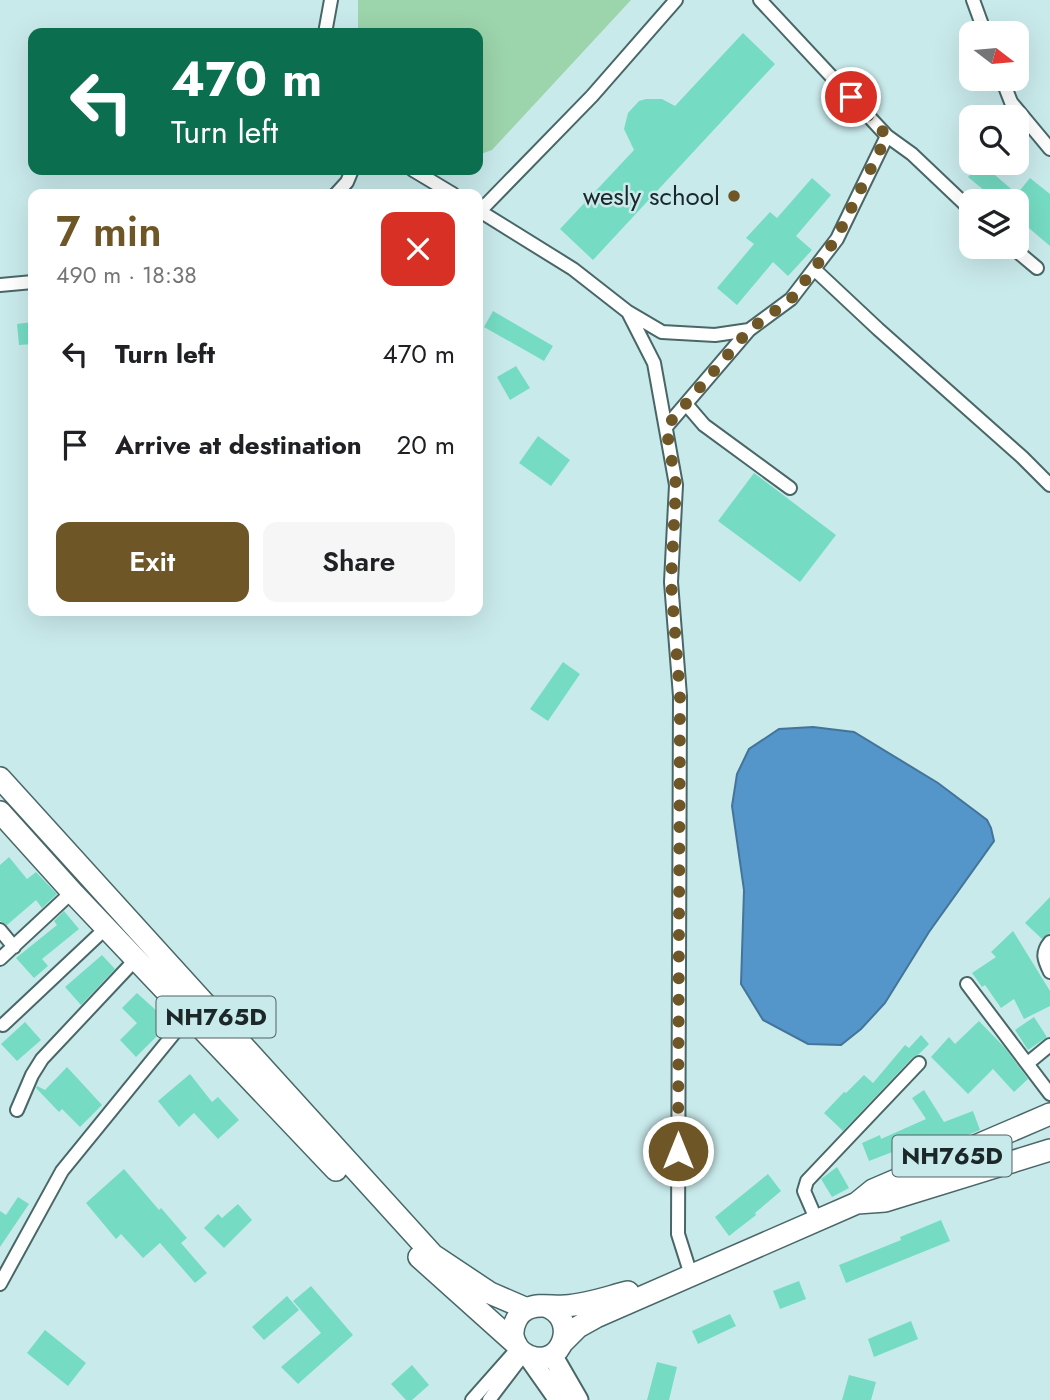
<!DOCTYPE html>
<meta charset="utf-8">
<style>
body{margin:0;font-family:Jost,sans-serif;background:#f6f6f6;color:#202124;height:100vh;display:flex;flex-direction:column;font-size:26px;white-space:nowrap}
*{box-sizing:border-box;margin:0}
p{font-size:23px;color:#757577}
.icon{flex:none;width:38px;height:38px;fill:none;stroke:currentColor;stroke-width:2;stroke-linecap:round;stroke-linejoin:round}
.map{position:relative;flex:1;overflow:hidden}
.side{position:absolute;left:28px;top:189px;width:455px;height:427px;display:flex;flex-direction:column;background:#fff;border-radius:14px;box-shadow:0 7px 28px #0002}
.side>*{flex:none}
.hud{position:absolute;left:28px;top:28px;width:455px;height:147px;border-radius:14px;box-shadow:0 7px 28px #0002;background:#0b6e4f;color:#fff;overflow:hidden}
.needle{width:46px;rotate:106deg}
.tools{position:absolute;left:959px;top:21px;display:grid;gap:14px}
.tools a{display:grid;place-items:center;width:70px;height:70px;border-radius:14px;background:#fff;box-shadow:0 7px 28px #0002;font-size:35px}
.pin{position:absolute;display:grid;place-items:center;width:60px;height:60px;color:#fff;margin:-30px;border:4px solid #fff;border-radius:50%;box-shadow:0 2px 7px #0007}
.me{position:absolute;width:77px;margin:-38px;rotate:0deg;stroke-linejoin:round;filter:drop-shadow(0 0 5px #0008)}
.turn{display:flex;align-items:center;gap:24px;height:147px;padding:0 28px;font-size:32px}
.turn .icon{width:91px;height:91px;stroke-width:2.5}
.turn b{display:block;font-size:49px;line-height:60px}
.round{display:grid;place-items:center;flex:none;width:74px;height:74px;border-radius:14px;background:#f6f6f6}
.overview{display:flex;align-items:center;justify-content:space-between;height:119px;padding:0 28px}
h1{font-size:42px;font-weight:600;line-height:52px;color:#6e5626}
.primary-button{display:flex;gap:14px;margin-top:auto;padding:14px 28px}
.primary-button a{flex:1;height:80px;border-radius:14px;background:#6e5626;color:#fff;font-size:28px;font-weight:600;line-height:80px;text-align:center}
.primary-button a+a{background:#f6f6f6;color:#202124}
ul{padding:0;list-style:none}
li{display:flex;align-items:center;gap:21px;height:91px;padding:0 28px}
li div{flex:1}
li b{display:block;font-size:26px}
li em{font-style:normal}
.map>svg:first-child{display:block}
</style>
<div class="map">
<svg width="1050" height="1400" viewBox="0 0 1050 1400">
<rect width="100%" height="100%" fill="#c9eaeb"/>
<path fill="#9cd4ab" d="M 358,0 L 631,0 L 492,150 L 478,155 L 478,33 L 358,33 Z"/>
<path fill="#5495ca" stroke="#437499" stroke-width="2" d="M 813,727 L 854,732 L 938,783 L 987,820 L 991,828 L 994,841 L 929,932 L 885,1003 L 861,1029 L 841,1045 L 808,1044 L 763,1020 L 741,984 L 744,890 L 732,806 L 737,774 L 749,749 L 779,729 Z"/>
<path fill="#75dcc3" d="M 743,33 L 775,64 L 593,260 L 560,229 L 634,150 L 624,129 L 628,113 L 639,101 L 646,99 L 662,99 L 675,106 Z
M 981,163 L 1017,194 L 1030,178 L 1050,194 L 1050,246 L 1017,218 L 1017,201 L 997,201 L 968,177 Z
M 812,178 L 831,195 L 796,236 L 812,250 L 788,276 L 773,262 L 737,305 L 717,288 L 754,244 L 746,238 L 770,212 L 777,218 Z
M 493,311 L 553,346 L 544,361 L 484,327 Z
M 33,322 L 33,344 L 19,345 L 17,324 Z
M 516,366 L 530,388 L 510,400 L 497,377 Z
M 538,436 L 570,460 L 551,486 L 519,463 Z
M 754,473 L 836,535 L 800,582 L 718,521 Z
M 563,662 L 580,674 L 548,721 L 530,709 Z
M 9,857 L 27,879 L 36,872 L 57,894 L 42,908 L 36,900 L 7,925 L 0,921 L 0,865 Z
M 1050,897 L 1050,933 L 1042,939 L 1025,923 Z
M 64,911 L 79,929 L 42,959 L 48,966 L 34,978 L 16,958 L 57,925 L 54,921 Z
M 1013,931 L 1050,991 L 1050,1006 L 1024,1019 L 1014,999 L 1001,1008 L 985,985 L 982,987 L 972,973 L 996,957 L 991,952 Z
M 102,955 L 115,969 L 81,1005 L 65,987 Z
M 137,993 L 170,1023 L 136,1057 L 120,1040 L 137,1023 L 122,1008 Z
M 1034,1017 L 1047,1037 L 1028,1050 L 1015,1030 Z
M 979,1021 L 1005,1048 L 1028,1079 L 1014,1092 L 993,1069 L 968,1094 L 931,1057 L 949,1037 L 955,1044 Z
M 25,1022 L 41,1040 L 17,1061 L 1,1044 Z
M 921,1035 L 929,1044 L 919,1054 L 913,1057 L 843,1131 L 824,1113 L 844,1092 L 846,1093 L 864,1075 L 873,1083 L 905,1045 L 909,1048 Z
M 67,1067 L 102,1105 L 80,1127 L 62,1109 L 59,1112 L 36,1088 L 37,1086 L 45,1090 Z
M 190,1074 L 212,1102 L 218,1097 L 239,1120 L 218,1139 L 194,1113 L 179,1127 L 158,1101 Z
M 924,1090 L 944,1122 L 973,1111 L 980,1130 L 939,1147 L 937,1141 L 911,1153 L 908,1146 L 869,1161 L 862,1143 L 880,1135 L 881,1139 L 926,1119 L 912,1098 Z
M 837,1167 L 849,1188 L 832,1197 L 821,1179 Z
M 124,1169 L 159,1210 L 161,1208 L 187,1238 L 181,1243 L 207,1273 L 195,1283 L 160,1243 L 143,1258 L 121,1234 L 116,1239 L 86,1203 Z
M 768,1174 L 781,1191 L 755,1213 L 756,1215 L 729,1236 L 715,1217 Z
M 18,1197 L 29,1204 L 0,1247 L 0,1211 L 6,1215 Z
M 238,1204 L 252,1220 L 224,1248 L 204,1228 L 218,1214 L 222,1218 Z
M 941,1220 L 950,1241 L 846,1283 L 839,1265 L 901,1240 L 900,1237 Z
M 799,1281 L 806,1299 L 780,1309 L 773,1291 Z
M 311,1286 L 353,1335 L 298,1384 L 281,1367 L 321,1333 L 293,1301 Z
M 287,1296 L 299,1310 L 264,1340 L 252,1327 Z
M 730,1314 L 736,1326 L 698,1344 L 692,1331 Z
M 911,1321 L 918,1339 L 874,1357 L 868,1339 Z
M 45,1330 L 86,1363 L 68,1386 L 27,1353 Z
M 657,1362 L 677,1367 L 669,1400 L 647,1400 Z
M 412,1365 L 429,1385 L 412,1400 L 406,1400 L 391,1384 Z
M 849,1375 L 876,1382 L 871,1400 L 842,1400 Z"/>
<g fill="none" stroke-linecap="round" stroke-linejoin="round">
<g stroke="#4a6768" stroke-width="16">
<path id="minor" d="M 760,0 L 887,136 L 912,154 L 971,210
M 973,0 L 985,33
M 325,33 L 331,0
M 1002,79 L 1011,102 L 1050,149
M 413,170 L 453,194
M 336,194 L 347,182 L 352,170
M 478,210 L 573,269 L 628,312 L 654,363 L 676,485 L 671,582 L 680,696 L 678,1234 L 691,1275
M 480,211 L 592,96 L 676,0
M 1012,247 L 1037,268
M 814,269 L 878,329 L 1022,457 L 1050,485
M 0,285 L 33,282
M 628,312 L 662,332 L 715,335 L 749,330 L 791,299 L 837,239 L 887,136
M 686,404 L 704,425 L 790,488
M 666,427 L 749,330
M 0,930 L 14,947
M 1050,942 C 1041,953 1044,960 1050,972
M 0,959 L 72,892
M 967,984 L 1050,1094
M 3,1025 L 106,928
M 1028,1063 L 1050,1045
M 17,1110 L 32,1075 L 42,1059 L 136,959
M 817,1221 L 804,1191 L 807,1181 L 919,1063
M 0,1284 L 62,1171 L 189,1015
M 472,1400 L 518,1348
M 489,1400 L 524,1354"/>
</g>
<g stroke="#4a6768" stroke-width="23">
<path id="primary" d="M 552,1355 L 578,1400
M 528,1356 L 559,1400"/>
</g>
<g stroke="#4a6768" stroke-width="24">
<path id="trunk" d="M 0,778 L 433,1255 L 490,1293 L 527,1309
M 0,812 L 72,892 L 336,1170
M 857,1203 L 885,1201 L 1050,1150
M 419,1257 L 516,1344
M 545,1306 C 580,1317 563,1370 529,1356 C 521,1353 515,1345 513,1336 C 512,1325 518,1313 527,1309 C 538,1303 553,1307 565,1306 C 586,1305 608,1297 628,1292
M 564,1341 L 578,1327 L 596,1317 L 857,1203 L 873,1190 L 1050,1114"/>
</g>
<use href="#minor" stroke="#fff" stroke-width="12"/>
<use href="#primary" stroke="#fff" stroke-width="19"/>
<use href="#trunk" stroke="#fff" stroke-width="21"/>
</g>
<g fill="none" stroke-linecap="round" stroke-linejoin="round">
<path stroke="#6e5626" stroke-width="12" stroke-dasharray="0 21.6" d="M 678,1151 L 680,695 L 671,582 L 676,485 L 666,427 L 749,330 L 791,299 L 814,269 L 836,239 L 887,136 L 851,97"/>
</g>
<circle fill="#6e5626" stroke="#c9eaeb" stroke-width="2.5" cx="734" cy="196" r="7"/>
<g text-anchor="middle" stroke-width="5" stroke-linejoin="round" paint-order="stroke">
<g fill="#c9eaeb" stroke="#4f6262" stroke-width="2">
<rect x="156.5" y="996.5" width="119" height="41" rx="5"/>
<rect x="892.5" y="1135.5" width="119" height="41" rx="5"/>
</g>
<g font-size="24" font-weight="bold" fill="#1b2728">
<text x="216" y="1025">NH765D</text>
<text x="952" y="1164">NH765D</text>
</g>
<g font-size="26" fill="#1b2728" stroke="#c9eaeb" text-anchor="end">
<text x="720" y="205">wesly school</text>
</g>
</g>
</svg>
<div class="tools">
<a><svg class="needle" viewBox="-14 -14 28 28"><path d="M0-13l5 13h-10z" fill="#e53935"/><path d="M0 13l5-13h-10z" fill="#757577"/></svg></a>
<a><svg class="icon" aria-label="search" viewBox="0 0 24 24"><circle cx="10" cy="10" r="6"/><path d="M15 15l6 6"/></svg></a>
<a><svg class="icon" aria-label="layers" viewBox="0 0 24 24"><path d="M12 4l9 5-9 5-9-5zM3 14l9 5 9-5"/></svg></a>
</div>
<div class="pin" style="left:851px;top:97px;background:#d93025"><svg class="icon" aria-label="arrive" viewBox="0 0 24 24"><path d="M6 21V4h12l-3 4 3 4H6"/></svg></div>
<svg class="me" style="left:678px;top:1151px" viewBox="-20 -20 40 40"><circle r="17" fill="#6e5626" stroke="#fff" stroke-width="3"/><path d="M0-11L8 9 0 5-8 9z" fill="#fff"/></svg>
<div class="hud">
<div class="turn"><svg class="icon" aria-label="left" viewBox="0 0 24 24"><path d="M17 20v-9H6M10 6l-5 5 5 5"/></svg><div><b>470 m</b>Turn left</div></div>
</div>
<section class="side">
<div class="overview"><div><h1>7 min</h1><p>490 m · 18:38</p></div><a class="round" style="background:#d93025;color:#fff"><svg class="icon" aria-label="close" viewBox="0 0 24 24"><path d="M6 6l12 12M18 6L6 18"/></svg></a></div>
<ul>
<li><svg class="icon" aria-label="left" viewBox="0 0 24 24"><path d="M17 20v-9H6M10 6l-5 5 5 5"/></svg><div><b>Turn left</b></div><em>470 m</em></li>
<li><svg class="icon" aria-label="arrive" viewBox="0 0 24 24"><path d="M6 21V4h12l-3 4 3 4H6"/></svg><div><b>Arrive at destination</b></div><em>20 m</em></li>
</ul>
<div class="primary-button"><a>Exit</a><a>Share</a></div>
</section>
</div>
